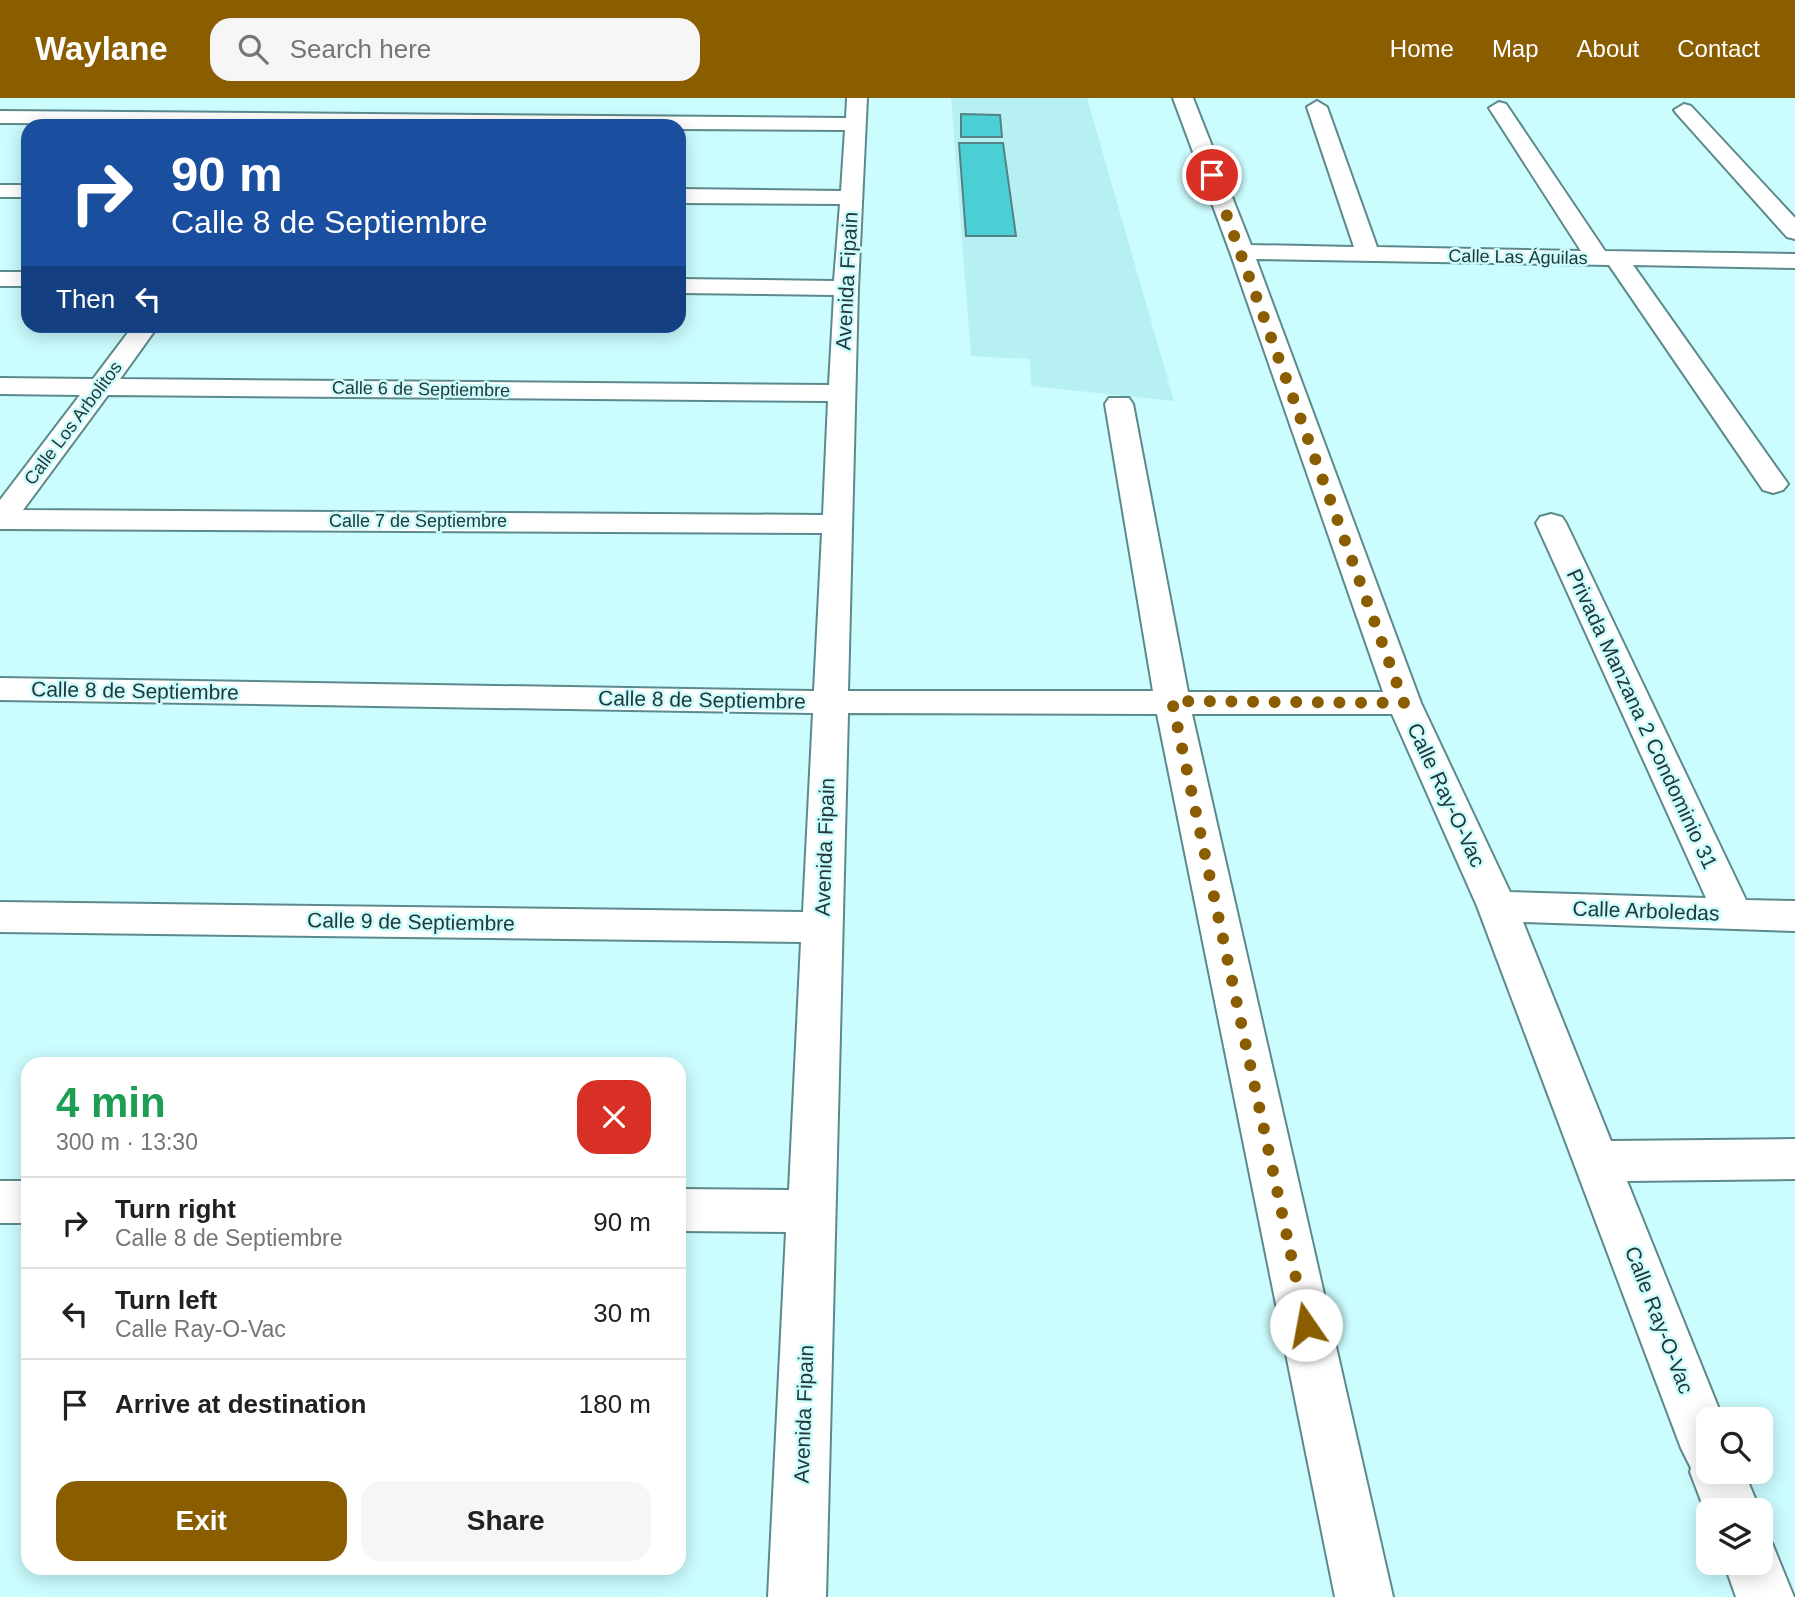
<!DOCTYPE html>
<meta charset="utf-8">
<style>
body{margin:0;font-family:Arial,sans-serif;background:#f6f6f6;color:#202124;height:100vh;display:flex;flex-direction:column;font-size:26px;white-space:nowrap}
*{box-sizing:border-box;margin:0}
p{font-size:23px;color:#757577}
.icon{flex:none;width:38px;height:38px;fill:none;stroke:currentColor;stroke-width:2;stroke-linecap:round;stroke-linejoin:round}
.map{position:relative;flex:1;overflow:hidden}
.panel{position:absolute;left:21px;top:959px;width:665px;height:518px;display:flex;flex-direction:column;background:#fff;border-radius:21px;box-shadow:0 4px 18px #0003}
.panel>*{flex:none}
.hud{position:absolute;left:21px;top:21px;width:665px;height:214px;border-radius:21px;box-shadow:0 4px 18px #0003;background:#1a4fa0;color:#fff;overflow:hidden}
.buttons{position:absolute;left:1696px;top:1309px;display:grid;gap:14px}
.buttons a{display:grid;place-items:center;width:77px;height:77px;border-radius:14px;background:#fff;box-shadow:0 4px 18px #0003;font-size:35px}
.pin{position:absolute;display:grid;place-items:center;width:60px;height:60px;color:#fff;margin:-30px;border:4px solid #fff;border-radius:50%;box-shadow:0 2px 7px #0007}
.me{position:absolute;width:77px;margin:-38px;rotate:348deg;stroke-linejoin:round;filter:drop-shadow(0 0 5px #0008)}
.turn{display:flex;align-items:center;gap:24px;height:147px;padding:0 35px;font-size:32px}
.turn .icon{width:91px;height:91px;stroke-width:2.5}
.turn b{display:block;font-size:49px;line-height:60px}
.then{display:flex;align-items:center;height:66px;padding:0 35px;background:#0003;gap:14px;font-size:26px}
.round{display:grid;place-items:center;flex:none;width:74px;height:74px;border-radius:21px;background:#f6f6f6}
.overview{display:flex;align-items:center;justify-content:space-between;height:119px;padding:0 35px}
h1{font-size:42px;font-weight:700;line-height:52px;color:#1e9e55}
.primary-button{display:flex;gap:14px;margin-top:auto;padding:14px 35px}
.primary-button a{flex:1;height:80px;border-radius:21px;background:#8a5d00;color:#fff;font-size:28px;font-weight:700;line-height:80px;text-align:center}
.primary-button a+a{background:#f6f6f6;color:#202124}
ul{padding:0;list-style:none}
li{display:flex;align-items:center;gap:21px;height:91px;padding:0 35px;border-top:2px solid #e0e0e0}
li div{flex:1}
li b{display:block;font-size:26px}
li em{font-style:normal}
header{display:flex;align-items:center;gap:42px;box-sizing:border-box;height:98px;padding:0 35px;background:#8a5d00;color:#fff}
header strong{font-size:33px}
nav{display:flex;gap:38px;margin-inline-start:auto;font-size:24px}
.search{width:490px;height:63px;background:#f6f6f6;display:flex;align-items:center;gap:18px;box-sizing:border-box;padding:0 24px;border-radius:21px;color:#757577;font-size:26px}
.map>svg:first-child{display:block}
</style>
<header>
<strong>Waylane</strong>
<div class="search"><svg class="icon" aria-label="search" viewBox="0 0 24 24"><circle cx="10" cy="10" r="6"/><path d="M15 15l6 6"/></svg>Search here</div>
<nav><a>Home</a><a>Map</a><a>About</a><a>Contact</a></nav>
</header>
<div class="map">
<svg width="1795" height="1499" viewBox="0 0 1795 1499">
<rect width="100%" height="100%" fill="#cbfcfe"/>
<path fill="#b6f0f3" d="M 951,0 L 1087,0 L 1174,303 L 1031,288 L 1030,261 L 971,258 Z"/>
<path fill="#4acfd5" stroke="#558284" stroke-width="2" d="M 961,16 L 1000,17 L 1002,39 L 961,39 Z
M 959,45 L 1003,45 L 1016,138 L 966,138 Z"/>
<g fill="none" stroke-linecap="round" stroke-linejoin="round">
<g stroke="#5c8a8c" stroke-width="4">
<path id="minor" d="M 847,0 L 867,0 L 858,190 L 848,593 L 1153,593 L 1105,306 L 1109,300 L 1129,300 L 1133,306 L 1188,594 L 1383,594 L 1230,154 L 1173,0 L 1193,0 L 1251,147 L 1354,149 L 1307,9 L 1317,3 L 1327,9 L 1377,149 L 1581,153 L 1489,10 L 1499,4 L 1506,6 L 1605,153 L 1795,156 L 1795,170 L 1633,167 L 1788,386 L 1783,392 L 1773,395 L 1763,392 L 1609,167 L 1256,161 L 1421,605 L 1510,794 L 1706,800 L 1536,425 L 1540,419 L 1551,416 L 1562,419 L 1566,425 L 1746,802 L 1795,803 L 1795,833 L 1523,824 L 1611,1043 L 1795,1041 L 1795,1081 L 1627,1083 L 1723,1321 L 1708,1321 L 1708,1374 L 1744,1374 L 1760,1412 L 1708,1412 L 1708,1421 L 1690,1374 L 1691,1370 L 1681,1350 L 1477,808 L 1392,616 L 1192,616 L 1393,1499 L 1335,1499 L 1157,616 L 848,615 L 826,1499 L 768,1499 L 786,1134 L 679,1133 L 679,1091 L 789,1092 L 801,844 L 0,834 L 0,804 L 803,814 L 813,615 L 0,602 L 0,580 L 814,593 L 822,435 L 0,431 L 0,402 L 80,297 L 0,296 L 0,280 L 93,281 L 133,228 L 158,228 L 120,281 L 829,287 L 834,197 L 679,195 L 679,181 L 834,183 L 840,106 L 679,105 L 679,91 L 841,93 L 845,32 L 679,31 L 679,28 L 0,25 L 0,13 L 846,20 ZM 108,297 L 828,303 L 823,417 L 23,412 Z
M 1684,6 L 1691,8 L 1795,120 L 1795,141 L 1787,139 L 1677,16 L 1674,12 Z
M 0,87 L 28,87 L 28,99 L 0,99 Z
M 0,174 L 28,174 L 28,188 L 0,188 Z
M 0,1083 L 28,1083 L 28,1125 L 0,1125 Z
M 1760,1440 L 1772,1445 L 1794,1499 L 1736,1499 L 1724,1465 L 1760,1465 Z"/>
</g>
<use href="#minor" fill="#fff" fill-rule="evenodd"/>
</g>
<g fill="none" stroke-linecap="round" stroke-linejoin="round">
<path stroke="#8a5d00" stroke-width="12" stroke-dasharray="0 21.6" d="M 1212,77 L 1404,605 L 1172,603 L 1306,1227"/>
</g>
<g text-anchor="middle" stroke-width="5" stroke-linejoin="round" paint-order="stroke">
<g font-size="18" fill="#253839" stroke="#cbfcfe">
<text transform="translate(1518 159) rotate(1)" y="6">Calle Las Águilas</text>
<text transform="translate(421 291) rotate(1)" y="6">Calle 6 de Septiembre</text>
<text transform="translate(73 325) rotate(-53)" y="6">Calle Los Arbolitos</text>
<text x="418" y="429">Calle 7 de Septiembre</text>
</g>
<g font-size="21" fill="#253839" stroke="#cbfcfe">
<text transform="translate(847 183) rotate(-87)" y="7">Avenida Fipain</text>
<text transform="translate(135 593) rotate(1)" y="7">Calle 8 de Septiembre</text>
<text transform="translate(702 602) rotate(1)" y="7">Calle 8 de Septiembre</text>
<text transform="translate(1642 621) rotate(65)" y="7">Privada Manzana 2 Condominio 31</text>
<text transform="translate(1446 697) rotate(65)" y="7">Calle Ray-O-Vac</text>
<text transform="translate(825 749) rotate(-88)" y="7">Avenida Fipain</text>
<text transform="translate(1646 813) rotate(2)" y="7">Calle Arboledas</text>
<text transform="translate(411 824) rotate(1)" y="7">Calle 9 de Septiembre</text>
<text transform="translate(1659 1222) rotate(69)" y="7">Calle Ray-O-Vac</text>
<text transform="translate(804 1316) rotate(-88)" y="7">Avenida Fipain</text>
</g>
</g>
</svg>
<div class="buttons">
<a><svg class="icon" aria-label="search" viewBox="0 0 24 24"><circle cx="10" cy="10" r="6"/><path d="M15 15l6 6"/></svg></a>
<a><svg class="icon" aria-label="layers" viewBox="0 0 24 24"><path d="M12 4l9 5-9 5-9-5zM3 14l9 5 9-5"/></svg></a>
</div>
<div class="pin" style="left:1212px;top:77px;background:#d93025"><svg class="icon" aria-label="arrive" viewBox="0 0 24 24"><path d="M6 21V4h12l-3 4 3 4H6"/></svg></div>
<svg class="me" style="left:1306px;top:1227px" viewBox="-20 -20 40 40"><circle r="19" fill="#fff"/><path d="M0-13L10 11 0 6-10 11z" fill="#8a5d00"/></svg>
<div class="hud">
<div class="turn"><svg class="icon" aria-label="right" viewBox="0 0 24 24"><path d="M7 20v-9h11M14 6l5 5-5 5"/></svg><div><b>90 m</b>Calle 8 de Septiembre</div></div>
<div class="then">Then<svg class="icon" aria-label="left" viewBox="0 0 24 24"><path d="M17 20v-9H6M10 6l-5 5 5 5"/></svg></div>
</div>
<section class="panel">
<div class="overview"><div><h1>4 min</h1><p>300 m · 13:30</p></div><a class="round" style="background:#d93025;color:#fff"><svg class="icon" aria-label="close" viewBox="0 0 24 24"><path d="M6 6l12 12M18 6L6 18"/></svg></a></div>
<ul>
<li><svg class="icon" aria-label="right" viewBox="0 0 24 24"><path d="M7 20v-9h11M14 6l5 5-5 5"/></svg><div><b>Turn right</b><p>Calle 8 de Septiembre</p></div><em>90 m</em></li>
<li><svg class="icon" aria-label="left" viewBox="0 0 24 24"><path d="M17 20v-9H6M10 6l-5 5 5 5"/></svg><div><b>Turn left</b><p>Calle Ray-O-Vac</p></div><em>30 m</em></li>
<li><svg class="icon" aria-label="arrive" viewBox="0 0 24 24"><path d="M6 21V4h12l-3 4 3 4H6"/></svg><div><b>Arrive at destination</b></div><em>180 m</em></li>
</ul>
<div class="primary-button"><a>Exit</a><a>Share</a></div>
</section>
</div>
